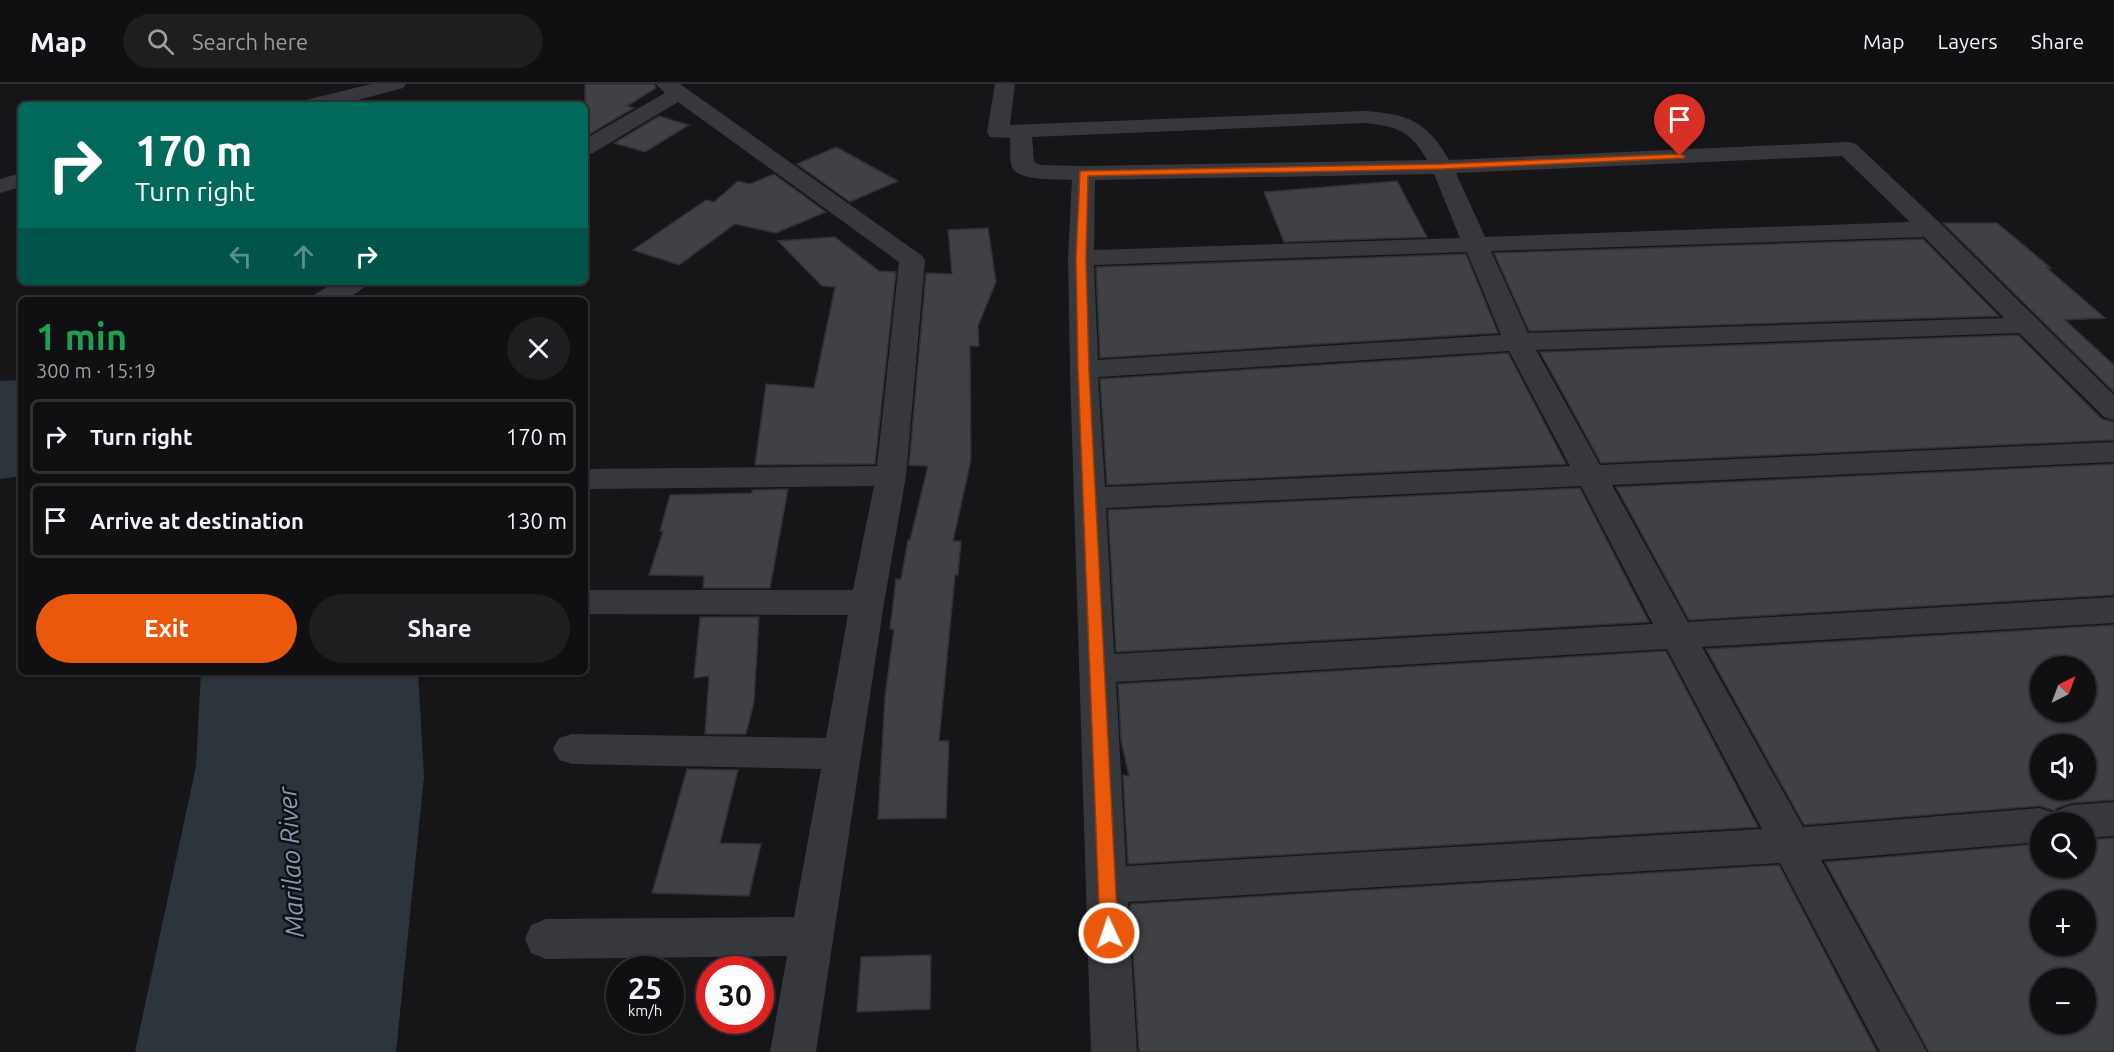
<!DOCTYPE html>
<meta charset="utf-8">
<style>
body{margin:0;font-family:Ubuntu,sans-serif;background:#1e1e20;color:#f1f3f6;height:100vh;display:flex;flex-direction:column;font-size:22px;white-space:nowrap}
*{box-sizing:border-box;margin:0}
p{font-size:20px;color:#9c9d9f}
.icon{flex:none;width:33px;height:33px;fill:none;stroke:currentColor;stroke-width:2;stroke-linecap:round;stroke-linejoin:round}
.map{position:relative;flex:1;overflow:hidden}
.details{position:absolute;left:18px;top:213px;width:570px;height:378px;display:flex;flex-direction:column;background:#101012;border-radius:9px;box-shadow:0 2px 4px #0004,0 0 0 2px #303032}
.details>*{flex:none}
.top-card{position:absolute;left:18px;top:18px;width:570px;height:183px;border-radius:9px;box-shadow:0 2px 4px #0004,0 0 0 2px #303032;background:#00695c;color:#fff;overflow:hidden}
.needle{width:39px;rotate:42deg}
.buttons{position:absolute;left:2030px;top:572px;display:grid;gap:12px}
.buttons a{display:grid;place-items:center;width:66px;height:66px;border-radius:50%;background:#101012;box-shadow:0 2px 4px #0004,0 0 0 2px #303032;font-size:30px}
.speed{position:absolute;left:606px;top:872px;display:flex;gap:12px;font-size:30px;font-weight:700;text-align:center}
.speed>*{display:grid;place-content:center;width:78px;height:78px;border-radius:50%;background:#101012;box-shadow:0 2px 4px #0004,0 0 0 2px #303032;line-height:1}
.speed small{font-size:15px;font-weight:400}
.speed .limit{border:9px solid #d22;background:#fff;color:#111}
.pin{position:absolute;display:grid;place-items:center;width:51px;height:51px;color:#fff;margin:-62px -26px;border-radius:50% 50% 50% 0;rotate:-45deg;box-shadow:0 0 6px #0007}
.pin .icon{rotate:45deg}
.me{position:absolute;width:66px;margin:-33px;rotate:357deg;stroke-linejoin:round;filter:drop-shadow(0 0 4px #0008)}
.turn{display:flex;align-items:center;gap:21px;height:126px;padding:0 18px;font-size:27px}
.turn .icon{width:78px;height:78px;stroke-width:2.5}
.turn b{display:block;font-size:42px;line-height:51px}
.lanes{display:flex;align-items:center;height:57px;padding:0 18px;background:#0003;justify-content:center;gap:30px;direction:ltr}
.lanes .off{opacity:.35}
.round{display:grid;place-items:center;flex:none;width:63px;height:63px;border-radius:32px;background:#1e1e20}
.overview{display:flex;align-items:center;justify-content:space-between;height:102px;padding:0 18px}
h1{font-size:36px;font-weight:700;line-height:45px;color:#1e9e55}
.primary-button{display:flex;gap:12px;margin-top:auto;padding:12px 18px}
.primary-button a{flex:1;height:69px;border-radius:36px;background:#ea580c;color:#fff;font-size:24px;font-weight:700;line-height:69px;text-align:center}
.primary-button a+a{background:#1e1e20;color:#f1f3f6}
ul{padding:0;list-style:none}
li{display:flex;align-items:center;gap:18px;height:75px;margin:0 12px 9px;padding:0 6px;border:3px solid #303032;border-radius:9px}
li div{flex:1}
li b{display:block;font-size:22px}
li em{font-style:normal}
header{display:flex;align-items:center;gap:36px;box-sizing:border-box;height:84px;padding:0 30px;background:#101012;border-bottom:2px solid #303032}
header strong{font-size:28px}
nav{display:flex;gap:33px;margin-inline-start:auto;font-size:21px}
.search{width:420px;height:54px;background:#1e1e20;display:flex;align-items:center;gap:15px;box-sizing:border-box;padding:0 21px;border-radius:33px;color:#9c9d9f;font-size:22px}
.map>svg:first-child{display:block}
</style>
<header>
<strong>Map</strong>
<div class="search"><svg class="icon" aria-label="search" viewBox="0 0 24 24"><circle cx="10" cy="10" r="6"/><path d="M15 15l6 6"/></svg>Search here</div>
<nav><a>Map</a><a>Layers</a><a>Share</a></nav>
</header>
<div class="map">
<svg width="2114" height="968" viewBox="0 0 2114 968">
<rect width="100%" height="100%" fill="#161618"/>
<path fill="#2c353c" d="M 21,296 L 21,392 L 0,395 L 0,297 Z
M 201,588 L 418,588 L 424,693 L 396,968 L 135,968 L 196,682 Z"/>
<path fill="#404145" stroke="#303034" stroke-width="1.5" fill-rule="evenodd" d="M 585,0 L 654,0 L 656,4 L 627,22 L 634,24 L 588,51 L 585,50 Z
M 659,32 L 689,41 L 645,68 L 614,59 Z
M 836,63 L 898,97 L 850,118 L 797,80 Z
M 774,90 L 826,128 L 776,149 L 735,140 L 679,181 L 633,166 L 706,116 L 714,118 L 738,97 L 750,100 Z
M 1397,97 L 1427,153 L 1284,158 L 1264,108 Z
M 1943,139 L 1997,139 L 2051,184 L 2047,184 L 2105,234 L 2065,236 L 2114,281 L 2114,308 Z
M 988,144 L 996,198 L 978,242 L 979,262 L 970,262 L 971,376 L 953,457 L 961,457 L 958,491 L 955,491 L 939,657 L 949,657 L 946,734 L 878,735 L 885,612 L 894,545 L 890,545 L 896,495 L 901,495 L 908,456 L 910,456 L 928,382 L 909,381 L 926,189 L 952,190 L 948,146 Z
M 835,153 L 879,187 L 896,188 L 875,380 L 755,381 L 766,300 L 814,304 L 835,203 L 822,202 L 778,157 Z
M 1923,155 L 1999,232 L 1529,247 L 1494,169 Z
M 1466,170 L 1498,249 L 1100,274 L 1096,183 Z
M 2018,251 L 2102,335 L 2114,338 L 2114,356 L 1601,379 L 1540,268 Z
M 1508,269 L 1566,380 L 1107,401 L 1100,295 Z
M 2114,380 L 2114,511 L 1689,536 L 1616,403 Z
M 1580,404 L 1649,538 L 1116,568 L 1108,426 Z
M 788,405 L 770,504 L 703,504 L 704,492 L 649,491 L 663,447 L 660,447 L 670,411 L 752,409 L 752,406 Z
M 700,533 L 759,533 L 754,618 L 746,650 L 705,650 L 709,592 L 694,594 Z
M 2114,541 L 2114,716 L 2072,719 L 2057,724 L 2055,727 L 2040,722 L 1804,741 L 1706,565 ZM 2040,582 L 2085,582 L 2085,627 L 2040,627 ZM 2040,660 L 2085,660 L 2085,705 L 2040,705 Z
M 1666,567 L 1758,743 L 1128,780 L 1123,691 L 1129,692 L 1121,657 L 1118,600 Z
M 687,685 L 738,686 L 720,759 L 761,760 L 749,812 L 652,809 Z
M 2114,754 L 2114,968 L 1929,968 L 1825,778 L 2040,760 L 2040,783 L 2085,783 L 2085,756 ZM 2040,816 L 2085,816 L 2085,861 L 2040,861 ZM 2040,894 L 2085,894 L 2085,939 L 2040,939 Z
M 1779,781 L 1877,968 L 1139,968 L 1130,820 Z
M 931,871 L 930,925 L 857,928 L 861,873 Z"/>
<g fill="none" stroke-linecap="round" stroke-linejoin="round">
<path fill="#37383d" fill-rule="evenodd" d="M 371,0 L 406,0 L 403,4 L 339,21 L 303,21 L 306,16 Z
M 656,0 L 680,0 L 921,171 L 925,176 L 906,392 L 884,519 L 816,968 L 770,968 L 787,872 L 546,875 L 531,869 L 525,855 L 531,841 L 546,835 L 794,833 L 821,685 L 572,680 L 559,676 L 553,665 L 559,654 L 572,650 L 826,654 L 848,531 L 585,530 L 585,506 L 853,506 L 874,402 L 585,405 L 585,385 L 877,382 L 899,178 L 678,18 L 593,69 L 585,71 L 585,55 L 665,9 Z
M 995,0 L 1015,0 L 1010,41 L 1364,27 C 1408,30 1427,37 1449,76 L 1848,58 L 1856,60 L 1941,140 L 2114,311 L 2114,336 L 2104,333 L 2019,249 L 1536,266 L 1600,381 L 2114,358 L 2114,378 L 1612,401 L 1688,538 L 2114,513 L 2114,539 L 1702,563 L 1803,743 L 2040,724 L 2054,729 L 2055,732 L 2058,726 L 2072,721 L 2114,718 L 2114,752 L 2085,754 L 2085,738 L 2040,738 L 2040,758 L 1821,776 L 1927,968 L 1880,968 L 1780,779 L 1128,818 L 1137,968 L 1091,968 L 1070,285 L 1068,174 L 1072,96 C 1059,95 1019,98 1012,83 C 1009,75 1011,63 1010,54 L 990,53 L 987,48 ZM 1364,39 C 1397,42 1411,47 1427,76 L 1084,82 L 1041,81 L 1034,78 L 1032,53 ZM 1842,72 L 1910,138 L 1485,153 L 1456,89 ZM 1434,90 L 1460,154 L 1094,166 L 1095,96 ZM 1924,153 L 2004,234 L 1528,249 L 1491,167 ZM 1467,168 L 1501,251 L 1098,276 L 1094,181 ZM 1509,267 L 1570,382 L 1105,403 L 1098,293 ZM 1581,402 L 1653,540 L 1114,570 L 1106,424 ZM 1667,565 L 1762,745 L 1126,782 L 1116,598 Z
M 21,89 L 21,103 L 0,109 L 0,95 Z
M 336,198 L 368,198 C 354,218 332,216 311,216 L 315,210 Z"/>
</g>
<path fill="#ea580c" stroke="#983908" stroke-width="1.5" d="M 1680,70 L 1685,72 L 1684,74 L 1442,85 L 1088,92 L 1086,174 L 1089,285 L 1118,849 L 1115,854 L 1109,857 L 1103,854 L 1100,849 L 1078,285 L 1076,174 L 1080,87 L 1442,80 Z"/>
<g text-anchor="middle" stroke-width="5" stroke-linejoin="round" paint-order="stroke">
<g font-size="26" font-style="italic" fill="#7f9bb3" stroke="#111113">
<text transform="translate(291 778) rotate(-93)" y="9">Marilao River</text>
</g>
</g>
</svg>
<div class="buttons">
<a><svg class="needle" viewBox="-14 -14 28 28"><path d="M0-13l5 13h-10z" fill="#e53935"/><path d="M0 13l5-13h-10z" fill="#9c9d9f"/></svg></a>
<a><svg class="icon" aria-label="sound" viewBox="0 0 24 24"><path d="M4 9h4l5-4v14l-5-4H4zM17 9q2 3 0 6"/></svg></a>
<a><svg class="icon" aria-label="search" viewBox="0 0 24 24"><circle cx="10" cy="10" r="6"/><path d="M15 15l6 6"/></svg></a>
<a>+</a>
<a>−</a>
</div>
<div class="speed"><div>25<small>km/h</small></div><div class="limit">30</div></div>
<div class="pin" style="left:1680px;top:72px;background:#d93025"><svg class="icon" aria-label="arrive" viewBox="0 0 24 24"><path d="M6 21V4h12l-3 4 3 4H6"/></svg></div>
<svg class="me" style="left:1109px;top:849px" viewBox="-20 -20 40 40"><circle r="17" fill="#ea580c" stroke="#fff" stroke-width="3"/><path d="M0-11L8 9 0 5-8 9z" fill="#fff"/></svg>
<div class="top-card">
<div class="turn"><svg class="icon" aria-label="right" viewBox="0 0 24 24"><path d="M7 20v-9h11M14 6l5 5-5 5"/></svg><div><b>170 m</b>Turn right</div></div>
<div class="lanes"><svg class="icon off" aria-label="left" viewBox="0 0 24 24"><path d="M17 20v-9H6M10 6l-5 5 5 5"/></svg><svg class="icon off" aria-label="ahead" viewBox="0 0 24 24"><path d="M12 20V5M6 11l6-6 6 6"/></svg><svg class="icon" aria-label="right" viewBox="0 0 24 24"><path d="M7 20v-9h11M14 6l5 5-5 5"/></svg></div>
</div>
<section class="details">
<div class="overview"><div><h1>1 min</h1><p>300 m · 15:19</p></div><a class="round"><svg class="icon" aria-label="close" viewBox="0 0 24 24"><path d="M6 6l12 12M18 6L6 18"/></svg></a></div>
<ul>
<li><svg class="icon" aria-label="right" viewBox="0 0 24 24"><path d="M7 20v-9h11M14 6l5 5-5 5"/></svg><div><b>Turn right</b></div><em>170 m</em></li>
<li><svg class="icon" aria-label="arrive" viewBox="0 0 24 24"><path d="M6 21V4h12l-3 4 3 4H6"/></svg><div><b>Arrive at destination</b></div><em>130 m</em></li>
</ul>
<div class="primary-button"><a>Exit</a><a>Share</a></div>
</section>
</div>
